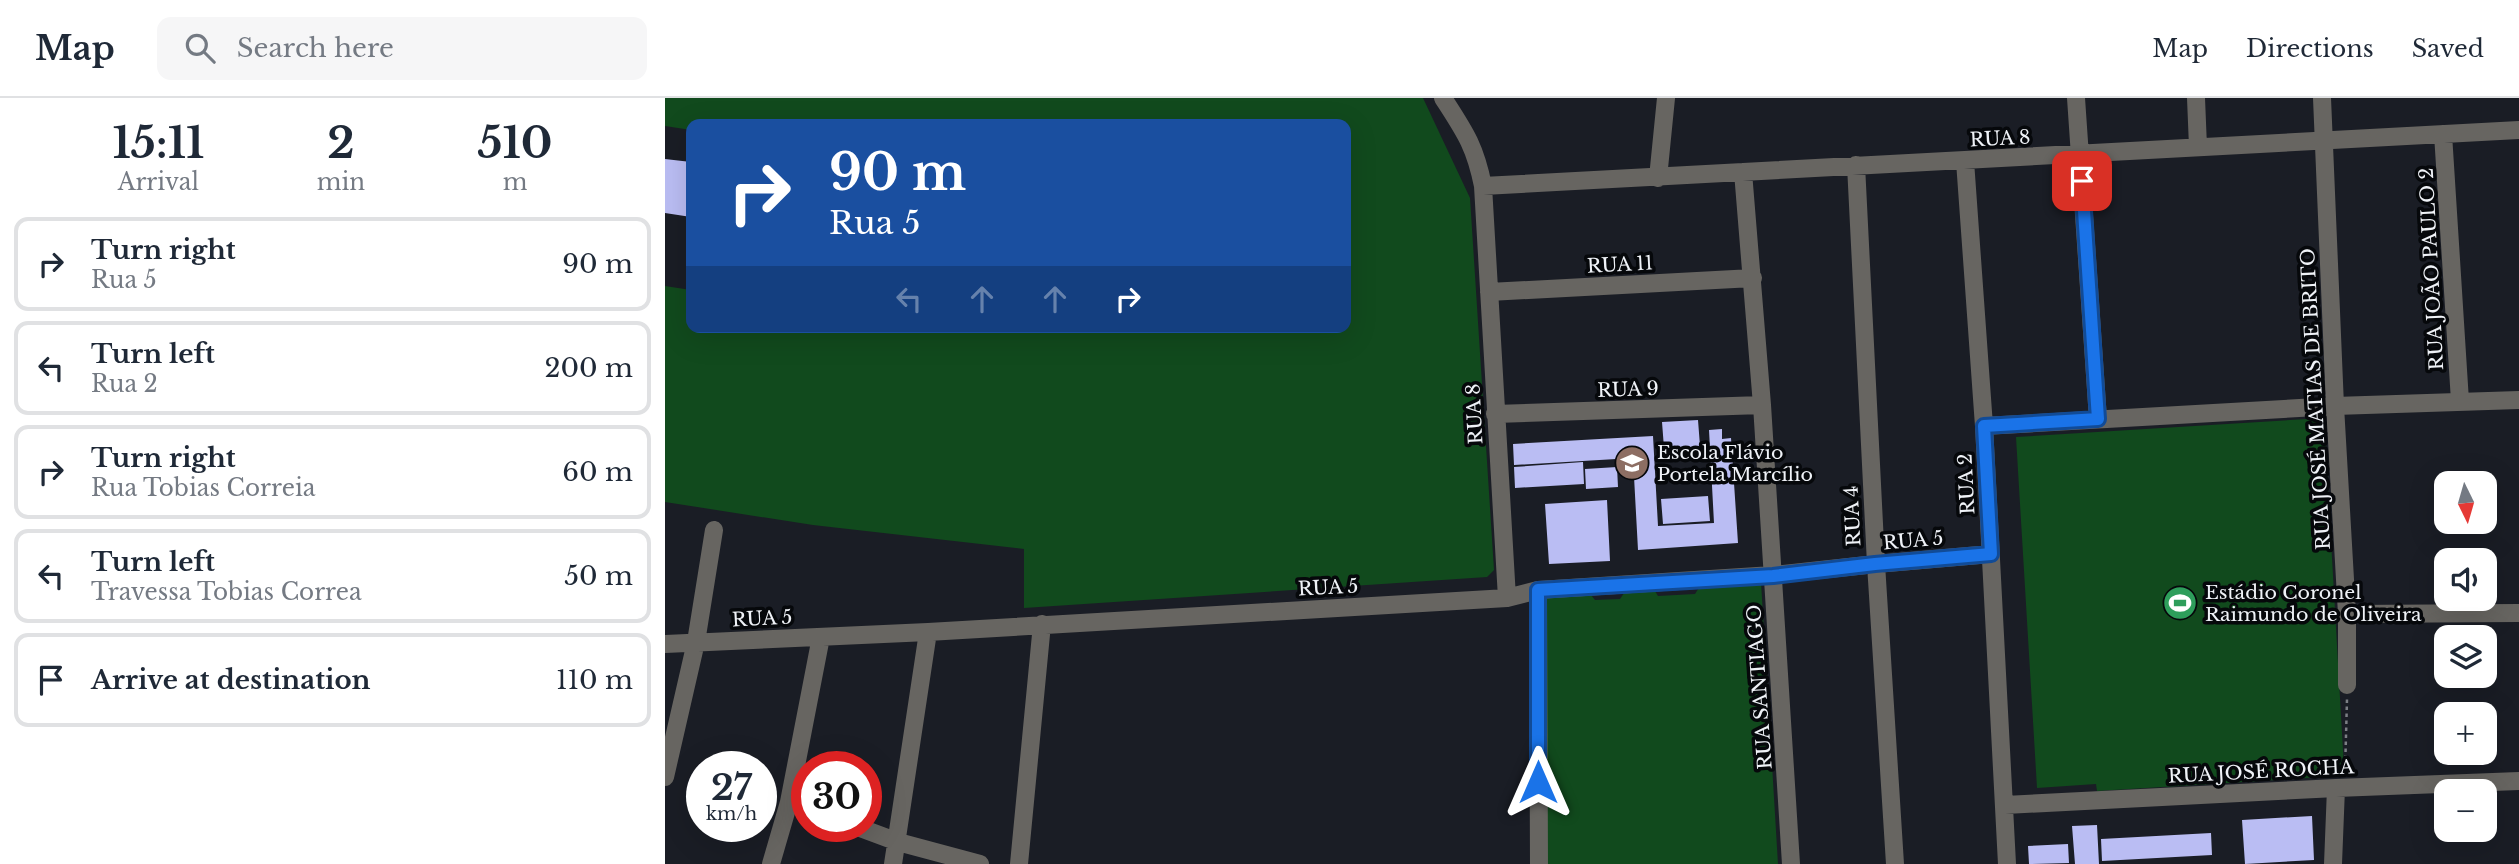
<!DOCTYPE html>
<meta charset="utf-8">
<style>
body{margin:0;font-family:"Libre Baskerville",serif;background:#f6f6f7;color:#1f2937;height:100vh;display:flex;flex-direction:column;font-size:26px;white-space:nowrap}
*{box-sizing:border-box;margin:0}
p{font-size:23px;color:#747a83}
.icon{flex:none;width:38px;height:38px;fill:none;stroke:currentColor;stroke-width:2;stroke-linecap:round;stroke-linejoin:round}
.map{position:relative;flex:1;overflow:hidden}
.sheet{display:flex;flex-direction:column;background:#fff;width:665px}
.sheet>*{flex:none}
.banner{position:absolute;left:21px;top:21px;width:665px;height:214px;border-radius:14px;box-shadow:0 7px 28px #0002;background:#1a4fa0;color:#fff;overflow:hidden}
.needle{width:46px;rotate:175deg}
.tools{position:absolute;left:1769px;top:373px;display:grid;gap:14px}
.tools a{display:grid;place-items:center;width:63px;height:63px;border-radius:14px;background:#fff;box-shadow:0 7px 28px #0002;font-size:35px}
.speed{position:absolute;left:21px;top:653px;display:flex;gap:14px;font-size:35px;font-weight:700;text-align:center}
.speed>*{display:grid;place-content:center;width:91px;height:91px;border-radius:50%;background:#fff;box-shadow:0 7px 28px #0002;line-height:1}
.speed small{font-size:18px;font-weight:400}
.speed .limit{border:10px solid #d22;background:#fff;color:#111}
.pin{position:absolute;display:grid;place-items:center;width:60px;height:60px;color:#fff;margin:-30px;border-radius:14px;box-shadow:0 4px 10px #0006}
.me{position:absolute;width:77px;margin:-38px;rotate:0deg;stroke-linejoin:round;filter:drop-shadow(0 0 5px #0008)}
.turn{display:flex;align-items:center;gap:24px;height:147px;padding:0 28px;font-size:32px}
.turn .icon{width:91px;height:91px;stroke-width:2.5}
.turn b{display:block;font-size:49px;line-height:60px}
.lanes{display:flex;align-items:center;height:66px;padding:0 28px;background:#0003;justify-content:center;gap:35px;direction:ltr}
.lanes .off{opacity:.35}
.eta{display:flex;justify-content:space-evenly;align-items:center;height:119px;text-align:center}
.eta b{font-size:42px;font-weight:800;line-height:49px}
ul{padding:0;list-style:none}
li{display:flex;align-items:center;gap:21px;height:94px;margin:0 14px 10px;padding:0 14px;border:4px solid #e0e1e3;border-radius:14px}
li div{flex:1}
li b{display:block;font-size:26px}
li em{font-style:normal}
header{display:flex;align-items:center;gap:42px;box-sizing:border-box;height:98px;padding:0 35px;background:#fff;border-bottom:2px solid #e0e1e3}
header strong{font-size:33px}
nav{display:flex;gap:38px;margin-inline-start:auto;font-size:24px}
.search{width:490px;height:63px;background:#f6f6f7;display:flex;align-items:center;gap:18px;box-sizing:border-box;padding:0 24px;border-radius:14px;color:#747a83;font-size:26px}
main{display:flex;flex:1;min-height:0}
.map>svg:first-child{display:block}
</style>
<header>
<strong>Map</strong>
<div class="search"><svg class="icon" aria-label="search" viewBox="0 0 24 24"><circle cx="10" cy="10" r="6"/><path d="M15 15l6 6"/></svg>Search here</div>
<nav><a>Map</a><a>Directions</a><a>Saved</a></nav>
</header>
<main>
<section class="sheet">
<div class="eta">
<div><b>15:11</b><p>Arrival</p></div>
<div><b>2</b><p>min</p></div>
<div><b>510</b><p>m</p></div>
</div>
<ul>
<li><svg class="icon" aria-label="right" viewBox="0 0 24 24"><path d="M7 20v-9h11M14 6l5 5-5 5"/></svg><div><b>Turn right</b><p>Rua 5</p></div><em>90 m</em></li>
<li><svg class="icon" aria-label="left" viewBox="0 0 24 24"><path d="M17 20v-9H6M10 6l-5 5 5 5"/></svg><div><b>Turn left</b><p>Rua 2</p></div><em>200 m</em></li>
<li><svg class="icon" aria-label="right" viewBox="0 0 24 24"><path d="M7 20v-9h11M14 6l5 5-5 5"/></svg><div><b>Turn right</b><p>Rua Tobias Correia</p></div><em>60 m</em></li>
<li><svg class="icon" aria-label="left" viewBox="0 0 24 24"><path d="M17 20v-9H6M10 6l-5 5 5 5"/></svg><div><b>Turn left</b><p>Travessa Tobias Correa</p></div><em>50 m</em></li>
<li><svg class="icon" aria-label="arrive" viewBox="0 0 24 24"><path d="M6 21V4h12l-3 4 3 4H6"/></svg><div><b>Arrive at destination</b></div><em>110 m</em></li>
</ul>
</section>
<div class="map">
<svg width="1854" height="766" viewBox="0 0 1854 766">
<rect width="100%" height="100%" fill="#1a1d25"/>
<path fill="#114a1d" d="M 0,0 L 758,0 L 805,100 L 829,472 L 822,479 L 359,510 L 359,451 L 148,427 L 0,404 L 0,188 L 26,192 L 26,229 L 681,229 L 681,26 L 26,26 L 26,32 L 0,28 Z
M 1659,320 L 1679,670 L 1674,678 L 1432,693 L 1431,686 L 1372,690 L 1351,339 Z
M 1096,484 L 1113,766 L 875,766 L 879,499 L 922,492 L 930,502 L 955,501 L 963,489 L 987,488 L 993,498 L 1030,496 L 1037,485 Z"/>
<path fill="#babdf3" d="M 0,61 L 26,64 L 26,119 L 0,115 Z
M 1033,322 L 1036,361 L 1000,363 L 997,324 Z
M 1057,331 L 1057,341 L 1066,340 L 1073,445 L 973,452 L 968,360 L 849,367 L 848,346 L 988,338 L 993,428 L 1049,425 L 1044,332 Z
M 918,364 L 919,386 L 850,390 L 849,369 Z
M 952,369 L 953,389 L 921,391 L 920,371 Z
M 1043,398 L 1045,423 L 998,426 L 996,401 Z
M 942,402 L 945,463 L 884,466 L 880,406 Z
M 1647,718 L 1649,762 L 1580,766 L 1577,722 Z
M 1432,727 L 1434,766 L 1410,766 L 1407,728 Z
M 1546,735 L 1547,757 L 1437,763 L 1436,741 Z
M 1403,746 L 1404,765 L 1364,766 L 1363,748 Z"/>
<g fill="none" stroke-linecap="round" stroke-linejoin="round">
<path stroke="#7c7f85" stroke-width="2.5" stroke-dasharray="3.5 3.5" stroke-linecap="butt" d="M 1680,675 L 1682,601"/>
<path stroke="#676561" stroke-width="18" d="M 778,0 C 800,34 810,48 818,88 L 842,500
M 1411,0 L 1433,321
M 1531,0 L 1533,49
M 1657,0 L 1670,308 L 1682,516 L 1682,587
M 1778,36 L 1795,303
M 1300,63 L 1319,328 L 1342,766
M 1191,67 L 1211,466 L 1230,766
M 1078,74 L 1097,307 L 1126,766
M 993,80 L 1001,0
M 818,88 L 1854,32
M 824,194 L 1088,180
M 830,316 L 1097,307
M 1319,328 L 1670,308 L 1854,302
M 873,492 L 874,766
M 1682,516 L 1854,515
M 0,546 L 263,534 L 842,500 L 873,492 L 1108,477 L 1211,466 L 1326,456
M 0,679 L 31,544 L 49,432
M 124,704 L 142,710
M 1340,707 L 1671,690 L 1854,683
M 190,728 L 233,744 L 315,766
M 106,766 L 124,704 L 156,539
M 228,766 L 263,534
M 354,766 L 377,526
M 1668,766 L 1671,690"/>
</g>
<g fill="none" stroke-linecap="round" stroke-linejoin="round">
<g stroke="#114b97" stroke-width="18">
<path id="route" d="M 873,684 L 873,492 L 1108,478 L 1210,466 L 1326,456 L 1319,328 L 1433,321 L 1417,83"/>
</g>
<use href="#route" stroke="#1a73e8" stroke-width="12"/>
</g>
<defs>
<g id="school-disc" transform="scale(1.75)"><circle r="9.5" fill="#8d6e63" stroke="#06080b"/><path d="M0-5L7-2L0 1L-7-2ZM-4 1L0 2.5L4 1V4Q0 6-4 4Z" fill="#fff"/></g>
<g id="stadium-disc" transform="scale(1.75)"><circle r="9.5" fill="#2e9e5b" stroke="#06080b"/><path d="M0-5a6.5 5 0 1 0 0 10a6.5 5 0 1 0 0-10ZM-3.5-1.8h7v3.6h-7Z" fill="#fff"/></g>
</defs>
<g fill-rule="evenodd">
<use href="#school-disc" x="967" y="365"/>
<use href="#stadium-disc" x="1515" y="505"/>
</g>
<g text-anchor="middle" stroke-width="7" stroke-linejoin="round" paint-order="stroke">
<g font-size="19" fill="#eff2f7" stroke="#06080b">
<text transform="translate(1335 40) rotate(-3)" y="7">RUA 8</text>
<text transform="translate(955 166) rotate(-3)" y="7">RUA 11</text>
<text transform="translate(1766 171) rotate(-93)" y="7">RUA JOÃO PAULO 2</text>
<text transform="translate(963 291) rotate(-2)" y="7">RUA 9</text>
<text transform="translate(1650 301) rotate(-93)" y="7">RUA JOSÉ MATIAS DE BRITO</text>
<text transform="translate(809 316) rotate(-93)" y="7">RUA 8</text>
<text transform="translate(1301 386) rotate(-93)" y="7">RUA 2</text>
<text transform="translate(1187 418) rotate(-93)" y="7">RUA 4</text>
<text transform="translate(1248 442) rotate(-5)" y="7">RUA 5</text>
<text transform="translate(663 489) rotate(-3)" y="7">RUA 5</text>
<text transform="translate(97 520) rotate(-3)" y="7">RUA 5</text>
<text transform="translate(1094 589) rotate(-94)" y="7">RUA SANTIAGO</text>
<text transform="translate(1596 673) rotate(-3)" y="7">RUA JOSÉ ROCHA</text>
</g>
<g font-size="19" fill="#eff2f7" stroke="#06080b" text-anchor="start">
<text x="992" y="361">Escola Flávio<tspan x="992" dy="22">Portela Marcílio</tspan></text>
<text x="1540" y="501">Estádio Coronel<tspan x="1540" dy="22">Raimundo de Oliveira</tspan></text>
</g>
</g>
</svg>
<div class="tools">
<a><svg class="needle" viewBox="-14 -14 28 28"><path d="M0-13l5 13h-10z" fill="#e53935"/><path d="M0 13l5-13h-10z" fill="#747a83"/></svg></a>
<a><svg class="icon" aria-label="sound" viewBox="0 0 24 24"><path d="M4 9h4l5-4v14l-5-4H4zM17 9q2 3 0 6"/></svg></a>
<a><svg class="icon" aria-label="layers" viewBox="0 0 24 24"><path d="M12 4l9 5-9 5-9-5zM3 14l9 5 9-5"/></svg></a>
<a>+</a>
<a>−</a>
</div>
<div class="speed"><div>27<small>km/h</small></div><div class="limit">30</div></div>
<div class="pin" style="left:1417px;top:83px;background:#d93025"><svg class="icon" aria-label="arrive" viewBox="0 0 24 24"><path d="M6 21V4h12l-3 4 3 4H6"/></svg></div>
<svg class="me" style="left:873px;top:684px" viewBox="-20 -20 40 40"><path d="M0-17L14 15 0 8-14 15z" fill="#1a73e8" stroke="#fff" stroke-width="4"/></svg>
<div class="banner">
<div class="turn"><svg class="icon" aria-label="right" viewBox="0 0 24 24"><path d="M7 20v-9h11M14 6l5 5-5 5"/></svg><div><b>90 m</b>Rua 5</div></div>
<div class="lanes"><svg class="icon off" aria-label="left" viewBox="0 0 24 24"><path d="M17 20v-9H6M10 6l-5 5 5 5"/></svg><svg class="icon off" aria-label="ahead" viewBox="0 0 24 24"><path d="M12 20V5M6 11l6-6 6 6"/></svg><svg class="icon off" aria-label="ahead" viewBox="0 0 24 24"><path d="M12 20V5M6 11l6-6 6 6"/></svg><svg class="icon" aria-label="right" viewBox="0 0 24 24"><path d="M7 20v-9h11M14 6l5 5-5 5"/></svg></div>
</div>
</div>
</main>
